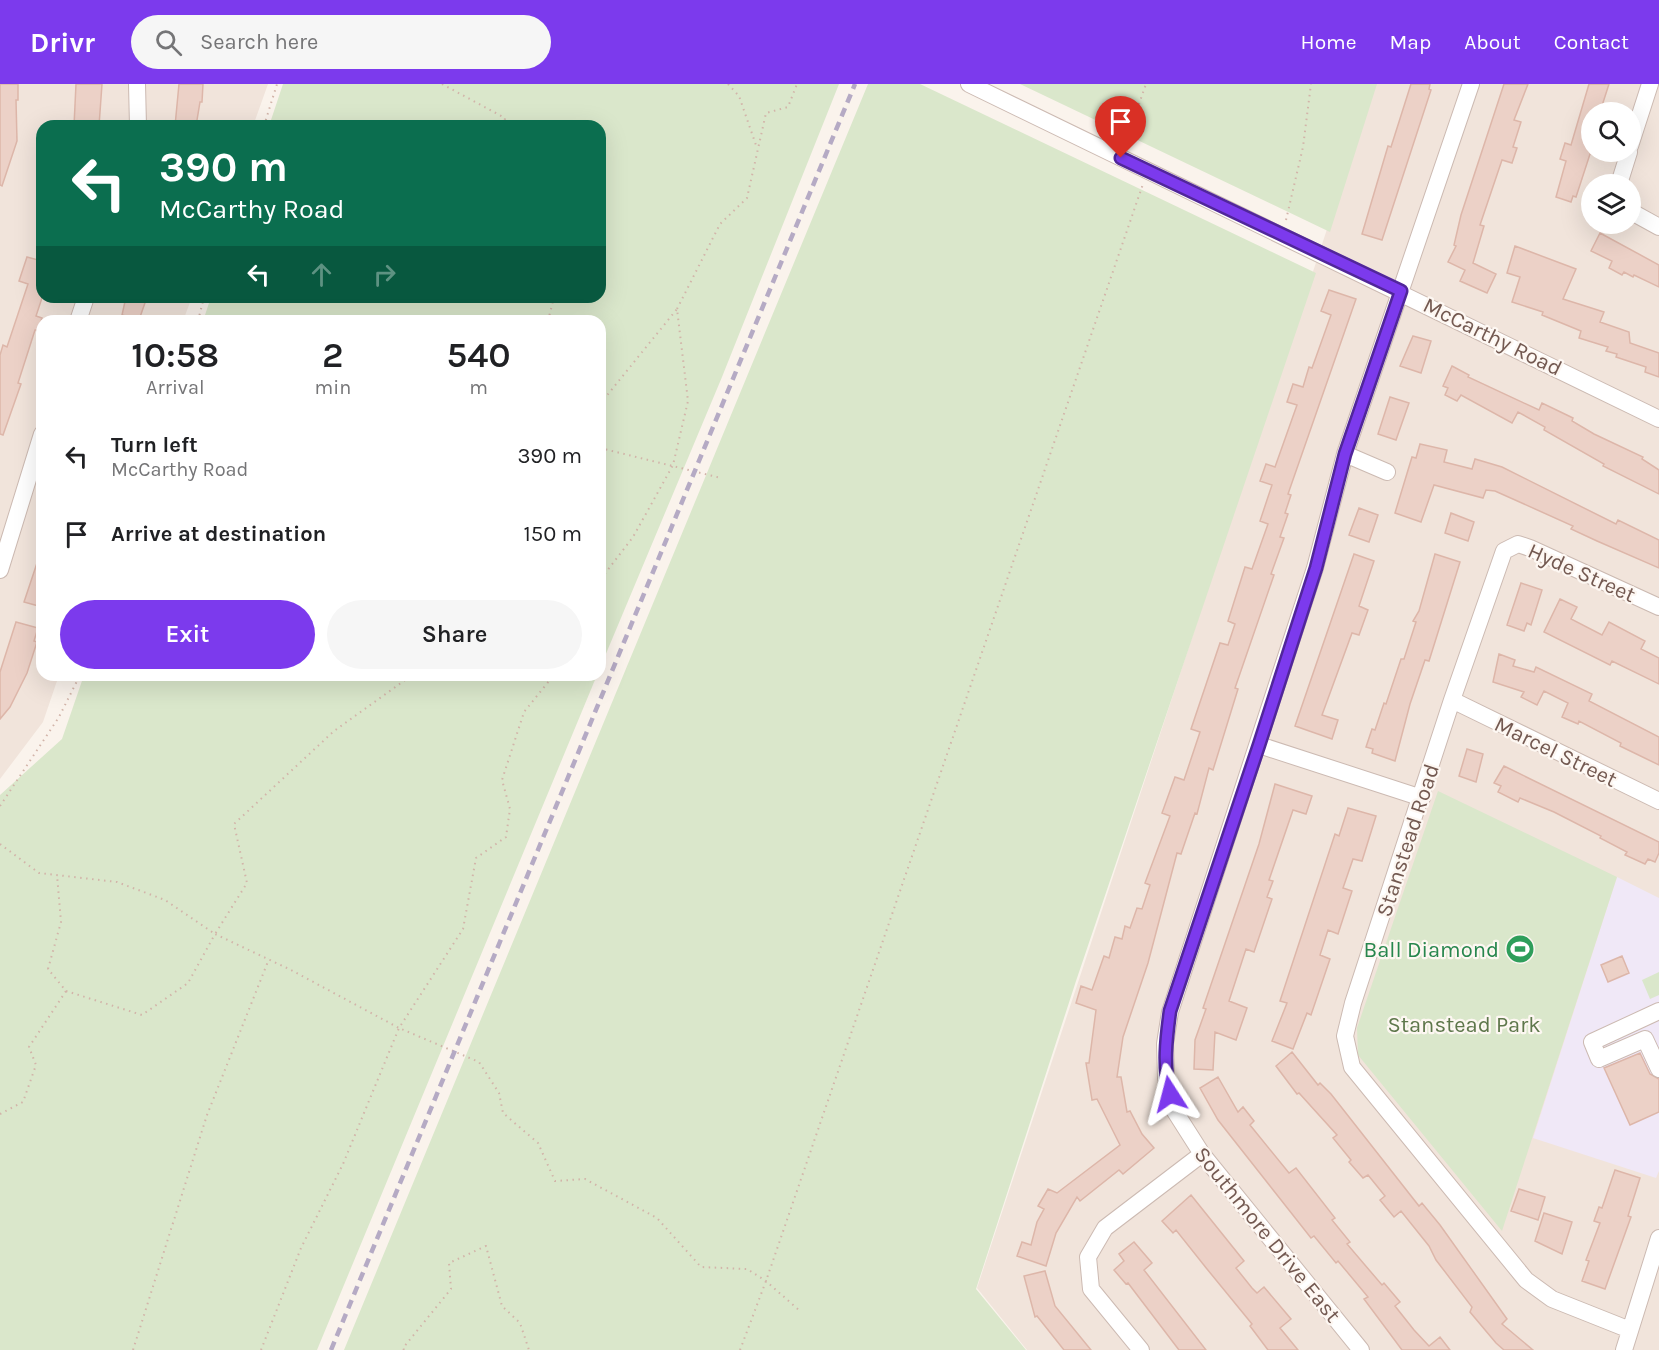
<!DOCTYPE html>
<style>
body{margin:0;font-family:Karla,sans-serif;background:#f6f6f6;color:#202124;height:100vh;display:flex;flex-direction:column;font-size:22px;white-space:nowrap}
*{box-sizing:border-box;margin:0}
p{font-size:20px;color:#757577}
.icon{flex:none;width:33px;height:33px;fill:none;stroke:currentColor;stroke-width:2;stroke-linecap:round;stroke-linejoin:round}
.map{position:relative;flex:1;overflow:hidden}
.side{position:absolute;left:36px;top:231px;width:570px;height:366px;display:flex;flex-direction:column;background:#fff;border-radius:18px;box-shadow:0 6px 24px #0002}
.side>*{flex:none}
.top-card{position:absolute;left:36px;top:36px;width:570px;height:183px;border-radius:18px;box-shadow:0 6px 24px #0002;background:#0b6e4f;color:#fff;overflow:hidden}
.buttons{position:absolute;left:1581px;top:18px;display:grid;gap:12px}
.buttons a{display:grid;place-items:center;width:60px;height:60px;border-radius:50%;background:#fff;box-shadow:0 6px 24px #0002;font-size:30px}
.pin{position:absolute;display:grid;place-items:center;width:51px;height:51px;color:#fff;margin:-62px -26px;border-radius:50% 50% 50% 0;rotate:-45deg;box-shadow:0 0 6px #0007}
.pin .icon{rotate:45deg}
.me{position:absolute;width:66px;margin:-33px;rotate:351deg;stroke-linejoin:round;filter:drop-shadow(0 0 4px #0008)}
.turn{display:flex;align-items:center;gap:21px;height:126px;padding:0 24px;font-size:27px}
.turn .icon{width:78px;height:78px;stroke-width:2.5}
.turn b{display:block;font-size:42px;line-height:51px}
.lanes{display:flex;align-items:center;height:57px;padding:0 24px;background:#0003;justify-content:center;gap:30px;direction:ltr}
.lanes .off{opacity:.35}
.eta{display:flex;justify-content:space-evenly;align-items:center;height:102px;text-align:center}
.eta b{font-size:36px;font-weight:600;line-height:42px}
.button{display:flex;gap:12px;margin-top:auto;padding:12px 24px}
.button a{flex:1;height:69px;border-radius:36px;background:#7c3aed;color:#fff;font-size:24px;font-weight:600;line-height:69px;text-align:center}
.button a+a{background:#f6f6f6;color:#202124}
ul{padding:0;list-style:none}
li{display:flex;align-items:center;gap:18px;height:78px;padding:0 24px}
li div{flex:1}
li b{display:block;font-size:22px}
li em{font-style:normal}
header{display:flex;align-items:center;gap:36px;box-sizing:border-box;height:84px;padding:0 30px;background:#7c3aed;color:#fff}
header strong{font-size:28px}
nav{display:flex;gap:33px;margin-inline-start:auto;font-size:21px}
.search{width:420px;height:54px;background:#f6f6f6;display:flex;align-items:center;gap:15px;box-sizing:border-box;padding:0 21px;border-radius:33px;color:#757577;font-size:22px}
.map>svg:first-child{display:block}
</style>
<header>
<strong>Drivr</strong>
<div class="search"><svg class="icon" aria-label="search" viewBox="0 0 24 24"><circle cx="10" cy="10" r="6"/><path d="M15 15l6 6"/></svg>Search here</div>
<nav><a>Home</a><a>Map</a><a>About</a><a>Contact</a></nav>
</header>
<div class="map">
<svg width="1659" height="1266" viewBox="0 0 1659 1266">
<rect width="100%" height="100%" fill="#faf3ec"/>
<path fill="#f1e4db" fill-rule="evenodd" d="M 0,0 L 268,0 L 253,42 L 42,42 L 42,213 L 192,213 L 183,237 L 42,237 L 42,591 L 59,591 L 43,638 L 0,695 Z
M 1375,0 L 1659,0 L 1659,1266 L 1027,1266 L 977,1204 ZM 1592,28 L 1630,28 L 1630,68 L 1592,68 ZM 1592,100 L 1630,100 L 1630,140 L 1592,140 Z"/>
<path fill="#f0e8f7" d="M 1617,793 L 1659,814 L 1659,1087 L 1656,1094 L 1533,1054 Z"/>
<path fill="#dae7cb" d="M 283,0 L 839,0 L 722,293 L 600,584 L 600,237 L 203,237 L 211,213 L 600,213 L 600,42 L 269,42 Z
M 868,0 L 920,0 L 1316,189 L 1076,897 L 976,1205 L 1026,1266 L 344,1266 Z
M 1020,0 L 1377,0 L 1330,148 Z
M 84,591 L 597,591 L 317,1266 L 0,1266 L 0,711 L 62,655 Z
M 1438,707 L 1617,793 L 1502,1147 L 1358,971 L 1357,944 Z
M 1659,888 L 1659,911 L 1650,915 L 1642,896 Z"/>
<path fill="#ecd1c7" stroke="#ddb6a9" stroke-width="1.5" d="M 0,0 L 18,0 L 18,16 L 16,16 L 17,57 L 2,102 L 0,101 Z
M 76,0 L 102,0 L 99,42 L 74,42 Z
M 179,0 L 203,0 L 202,18 L 200,18 L 196,42 L 175,42 Z
M 1411,0 L 1430,0 L 1429,5 L 1431,6 L 1382,156 L 1362,150 L 1388,62 L 1391,63 Z
M 1504,0 L 1528,0 L 1514,36 L 1521,38 L 1513,63 L 1517,64 L 1512,79 L 1502,76 L 1480,141 L 1484,142 L 1473,179 L 1496,190 L 1487,209 L 1460,197 L 1465,186 L 1448,178 L 1456,162 L 1454,161 L 1461,131 Z
M 1589,0 L 1609,0 L 1600,28 L 1592,28 L 1592,64 L 1576,113 L 1573,112 L 1571,118 L 1556,113 L 1566,77 L 1560,75 L 1565,59 L 1571,61 Z
M 1600,149 L 1659,181 L 1659,203 L 1634,191 L 1633,193 L 1624,188 L 1622,191 L 1609,184 L 1612,177 L 1591,167 Z
M 1515,162 L 1576,185 L 1563,215 L 1604,228 L 1600,238 L 1629,248 L 1630,259 L 1659,269 L 1659,293 L 1645,288 L 1646,283 L 1616,273 L 1617,270 L 1606,267 L 1608,263 L 1579,254 L 1581,247 L 1542,231 L 1543,228 L 1512,218 L 1520,193 L 1507,189 Z
M 27,173 L 42,177 L 42,214 L 36,232 L 42,234 L 38,246 L 35,246 L 18,299 L 21,300 L 3,351 L 0,350 L 0,271 L 3,261 L 7,263 L 28,200 L 19,197 Z
M 1329,206 L 1356,215 L 1288,410 L 1291,411 L 1285,429 L 1288,430 L 1280,453 L 1284,454 L 1271,490 L 1274,491 L 1235,604 L 1238,605 L 1213,686 L 1209,684 L 1197,730 L 1195,729 L 1181,770 L 1177,769 L 1148,879 L 1123,953 L 1117,993 L 1121,993 L 1127,1028 L 1130,1027 L 1142,1050 L 1154,1064 L 1123,1090 L 1119,1086 L 1080,1117 L 1077,1113 L 1056,1149 L 1046,1182 L 1017,1172 L 1022,1158 L 1031,1161 L 1037,1138 L 1044,1125 L 1038,1122 L 1048,1105 L 1057,1109 L 1120,1061 L 1097,1015 L 1092,1016 L 1086,979 L 1089,979 L 1096,926 L 1076,919 L 1081,902 L 1092,906 L 1104,872 L 1109,874 L 1115,853 L 1122,855 L 1125,842 L 1130,844 L 1137,824 L 1142,825 L 1150,801 L 1145,799 L 1170,732 L 1162,729 L 1175,693 L 1184,696 L 1200,648 L 1191,645 L 1220,559 L 1228,561 L 1235,540 L 1228,537 L 1245,483 L 1252,485 L 1268,440 L 1260,437 L 1272,401 L 1260,397 L 1266,380 L 1275,383 L 1297,321 L 1287,318 L 1293,300 L 1303,303 L 1309,283 L 1312,284 L 1316,273 L 1331,231 L 1321,227 Z
M 126,213 L 147,213 L 139,236 L 122,231 Z
M 1413,252 L 1431,257 L 1421,289 L 1400,282 Z
M 1452,282 L 1469,291 L 1468,293 L 1539,326 L 1542,319 L 1573,334 L 1572,337 L 1594,350 L 1643,373 L 1642,375 L 1659,386 L 1659,410 L 1603,382 L 1604,380 L 1544,346 L 1545,343 L 1518,328 L 1512,339 L 1461,311 L 1457,317 L 1445,311 L 1448,304 L 1443,302 Z
M 1390,313 L 1409,319 L 1396,356 L 1378,350 Z
M 1420,360 L 1447,366 L 1444,378 L 1472,385 L 1475,375 L 1502,383 L 1616,440 L 1618,436 L 1659,456 L 1659,484 L 1597,457 L 1571,445 L 1573,442 L 1495,407 L 1486,406 L 1483,414 L 1434,401 L 1421,438 L 1395,429 L 1412,373 L 1416,374 Z
M 1359,424 L 1378,431 L 1369,458 L 1349,451 Z
M 1451,429 L 1474,438 L 1468,457 L 1445,449 Z
M 40,470 L 42,470 L 42,523 L 24,518 Z
M 1354,470 L 1374,477 L 1359,522 L 1368,526 L 1359,551 L 1352,549 L 1322,631 L 1338,636 L 1332,655 L 1295,642 Z
M 1435,470 L 1460,478 L 1429,577 L 1425,576 L 1410,620 L 1395,677 L 1372,669 L 1373,665 L 1366,663 L 1372,645 L 1375,646 L 1384,619 L 1386,620 L 1401,575 L 1404,575 L 1416,538 L 1413,537 L 1419,527 Z
M 1521,499 L 1542,506 L 1531,541 L 1527,539 L 1524,547 L 1507,541 Z
M 1560,515 L 1577,523 L 1571,535 L 1602,551 L 1609,538 L 1645,557 L 1641,565 L 1659,574 L 1659,600 L 1612,577 L 1610,581 L 1544,548 Z
M 16,538 L 38,544 L 34,557 L 37,558 L 27,589 L 10,623 L 0,635 L 0,588 Z
M 1499,570 L 1515,576 L 1513,582 L 1534,588 L 1536,583 L 1592,610 L 1589,617 L 1659,653 L 1659,681 L 1620,662 L 1621,659 L 1579,637 L 1578,640 L 1562,633 L 1568,619 L 1544,607 L 1537,621 L 1521,613 L 1524,608 L 1493,598 Z
M 1467,665 L 1483,670 L 1476,698 L 1459,692 Z
M 1504,682 L 1659,758 L 1659,769 L 1655,778 L 1648,775 L 1645,780 L 1625,771 L 1627,768 L 1600,754 L 1601,752 L 1554,728 L 1520,714 L 1518,718 L 1498,708 L 1501,702 L 1494,699 Z
M 1275,700 L 1312,712 L 1306,730 L 1293,726 L 1269,796 L 1273,797 L 1267,813 L 1272,815 L 1254,868 L 1246,865 L 1229,917 L 1247,924 L 1236,956 L 1215,948 L 1213,986 L 1194,985 L 1195,956 L 1206,925 L 1203,924 L 1259,760 Z
M 1348,724 L 1376,732 L 1362,777 L 1353,775 L 1343,804 L 1352,807 L 1338,850 L 1328,846 L 1320,871 L 1330,875 L 1311,931 L 1307,929 L 1293,965 L 1272,957 L 1287,919 L 1280,917 L 1335,750 L 1339,752 Z
M 1622,872 L 1629,889 L 1608,898 L 1601,881 Z
M 1292,968 L 1318,1001 L 1320,999 L 1331,1010 L 1419,1122 L 1422,1119 L 1440,1141 L 1507,1235 L 1502,1240 L 1533,1266 L 1504,1266 L 1496,1259 L 1470,1228 L 1472,1223 L 1436,1176 L 1429,1162 L 1401,1127 L 1394,1133 L 1380,1116 L 1385,1112 L 1368,1091 L 1363,1094 L 1349,1078 L 1351,1076 L 1333,1054 L 1337,1051 L 1299,1009 L 1297,1010 L 1276,982 Z
M 1640,969 L 1650,990 L 1659,995 L 1659,1028 L 1630,1041 L 1604,984 Z
M 1218,993 L 1238,1028 L 1243,1023 L 1254,1037 L 1250,1041 L 1289,1089 L 1296,1084 L 1335,1134 L 1332,1136 L 1350,1158 L 1347,1160 L 1382,1201 L 1384,1199 L 1400,1218 L 1395,1222 L 1414,1246 L 1429,1262 L 1440,1253 L 1450,1266 L 1402,1266 L 1364,1215 L 1368,1213 L 1338,1177 L 1336,1179 L 1314,1152 L 1311,1154 L 1218,1036 L 1200,1004 Z
M 1615,1086 L 1640,1094 L 1628,1132 L 1631,1133 L 1605,1205 L 1582,1197 L 1589,1177 L 1586,1176 L 1600,1139 L 1594,1137 L 1599,1123 L 1602,1124 Z
M 1519,1105 L 1545,1113 L 1538,1136 L 1511,1127 Z
M 1191,1111 L 1244,1177 L 1236,1184 L 1252,1204 L 1257,1209 L 1264,1203 L 1291,1235 L 1280,1244 L 1298,1266 L 1268,1266 L 1250,1242 L 1252,1240 L 1207,1185 L 1176,1146 L 1173,1149 L 1162,1137 Z
M 1544,1129 L 1572,1138 L 1562,1170 L 1535,1157 Z
M 1134,1158 L 1152,1179 L 1144,1186 L 1206,1266 L 1179,1266 L 1128,1199 L 1126,1200 L 1114,1186 L 1124,1177 L 1119,1170 Z
M 1045,1187 L 1055,1222 L 1091,1266 L 1064,1266 L 1037,1232 L 1035,1233 L 1024,1192 Z"/>
<g fill="none" stroke-linecap="round" stroke-linejoin="round">
<g stroke="#ccbab2" stroke-width="18">
<path id="minor" d="M 137,0 L 138,42
M 969,0 L 1659,335
M 1630,62 L 1650,0
M 1619,100 L 1629,68
M 1630,127 L 1659,143
M 78,237 L 86,213
M 1345,370 L 1387,388
M 0,486 L 42,350
M 1452,616 L 1659,717
M 1259,661 L 1422,714
M 1659,927 L 1592,958 L 1599,975 L 1645,955 L 1659,985
M 1630,1246 L 1552,1215 L 1526,1196 L 1352,983 L 1345,952 L 1353,919 L 1452,616 L 1504,467 L 1518,460 L 1530,464 L 1659,523
M 1141,1266 L 1091,1205 L 1088,1173 L 1105,1144 L 1202,1070
M 1361,1266 L 1202,1070 L 1174,1026 L 1166,994 L 1165,960 L 1170,928 L 1315,484 L 1345,370 L 1471,0
M 1624,1266 L 1659,1154"/>
</g>
<path stroke="#d2b4a9" stroke-width="2" stroke-dasharray="1.5 4.5" stroke-linecap="butt" d="M 442,0 L 505,34 L 504,42
M 728,0 L 739,12 L 757,64
M 264,42 L 277,0
M 1125,60 L 1146,0
M 1286,136 L 1303,63 L 1311,0
M 677,225 L 720,140 L 747,114 L 766,29 L 788,23 L 797,0
M 198,237 L 204,213
M 548,237 L 554,213
M 600,320 L 677,225 L 688,317 L 673,381 L 633,453 L 600,496
M 600,364 L 721,394
M 0,722 L 59,633 L 80,591
M 0,760 L 39,789 L 117,798 L 165,816 L 215,850 L 247,799 L 234,740 L 334,647 L 412,591
M 66,907 L 142,931 L 188,899 L 215,850 L 291,886 L 399,944 L 463,845 L 476,774 L 506,753 L 510,725 L 502,696 L 524,628 L 549,597 L 563,591
M 0,1030 L 23,1018 L 36,981 L 29,963 L 66,907 L 48,885 L 61,838 L 57,791
M 133,1266 L 207,1031 L 269,875
M 261,1266 L 301,1164 L 343,1080 L 399,944 L 479,978 L 499,1009 L 503,1029 L 538,1059 L 555,1097 L 585,1095 L 657,1134 L 701,1183 L 747,1185 L 766,1197 L 801,1228
M 404,1266 L 403,1264 L 451,1205 L 449,1179 L 486,1162 L 502,1222 L 520,1239 L 529,1266
M 740,1266 L 766,1197 L 1143,100"/>
<use href="#minor" stroke="#fff" stroke-width="16"/>
<path stroke="#b5aac4" stroke-width="4.5" stroke-dasharray="9 6" stroke-linecap="butt" d="M 331,1266 L 855,0"/>
</g>
<g fill="none" stroke-linecap="round" stroke-linejoin="round">
<g stroke="#51269a" stroke-width="15">
<path id="route" d="M 1121,74 L 1401,207 L 1345,370 L 1316,484 L 1259,661 L 1170,927 C 1166,956 1163,982 1170,1010"/>
</g>
<use href="#route" stroke="#7c3aed" stroke-width="10"/>
</g>
<defs>
<g id="stadium-disc" transform="scale(1.5)"><circle r="9.5" fill="#2e9e5b" stroke="#fdf7f2"/><path d="M0-5a6.5 5 0 1 0 0 10a6.5 5 0 1 0 0-10ZM-3.5-1.8h7v3.6h-7Z" fill="#fff"/></g>
</defs>
<g fill-rule="evenodd">
<use href="#stadium-disc" x="1520" y="865"/>
</g>
<g text-anchor="middle" stroke-width="4.5" stroke-linejoin="round" paint-order="stroke">
<g font-size="22" fill="#735951" stroke="#fdf7f2">
<text transform="translate(1493 252) rotate(26)" y="8">McCarthy Road</text>
<text transform="translate(1582 488) rotate(24)" y="8">Hyde Street</text>
<text transform="translate(1556 667) rotate(26)" y="8">Marcel Street</text>
<text transform="translate(1407 756) rotate(-72)" y="8">Stanstead Road</text>
<text transform="translate(1268 1150) rotate(51)" y="8">Southmore Drive East</text>
</g>
<g font-size="22" fill="#27864d" stroke="#fdf7f2" text-anchor="end">
<text x="1499" y="873">Ball Diamond</text>
</g>
<g font-size="22" fill="#5e774b" stroke="#fdf7f2">
<text x="1464" y="948">Stanstead Park</text>
</g>
</g>
</svg>
<div class="buttons">
<a><svg class="icon" aria-label="search" viewBox="0 0 24 24"><circle cx="10" cy="10" r="6"/><path d="M15 15l6 6"/></svg></a>
<a><svg class="icon" aria-label="layers" viewBox="0 0 24 24"><path d="M12 4l9 5-9 5-9-5zM3 14l9 5 9-5"/></svg></a>
</div>
<div class="pin" style="left:1121px;top:74px;background:#d93025"><svg class="icon" aria-label="arrive" viewBox="0 0 24 24"><path d="M6 21V4h12l-3 4 3 4H6"/></svg></div>
<svg class="me" style="left:1170px;top:1010px" viewBox="-20 -20 40 40"><path d="M0-17L14 15 0 8-14 15z" fill="#7c3aed" stroke="#fff" stroke-width="4"/></svg>
<div class="top-card">
<div class="turn"><svg class="icon" aria-label="left" viewBox="0 0 24 24"><path d="M17 20v-9H6M10 6l-5 5 5 5"/></svg><div><b>390 m</b>McCarthy Road</div></div>
<div class="lanes"><svg class="icon" aria-label="left" viewBox="0 0 24 24"><path d="M17 20v-9H6M10 6l-5 5 5 5"/></svg><svg class="icon off" aria-label="ahead" viewBox="0 0 24 24"><path d="M12 20V5M6 11l6-6 6 6"/></svg><svg class="icon off" aria-label="right" viewBox="0 0 24 24"><path d="M7 20v-9h11M14 6l5 5-5 5"/></svg></div>
</div>
<section class="side">
<div class="eta">
<div><b>10:58</b><p>Arrival</p></div>
<div><b>2</b><p>min</p></div>
<div><b>540</b><p>m</p></div>
</div>
<ul>
<li><svg class="icon" aria-label="left" viewBox="0 0 24 24"><path d="M17 20v-9H6M10 6l-5 5 5 5"/></svg><div><b>Turn left</b><p>McCarthy Road</p></div><em>390 m</em></li>
<li><svg class="icon" aria-label="arrive" viewBox="0 0 24 24"><path d="M6 21V4h12l-3 4 3 4H6"/></svg><div><b>Arrive at destination</b></div><em>150 m</em></li>
</ul>
<div class="button"><a>Exit</a><a>Share</a></div>
</section>
</div>
